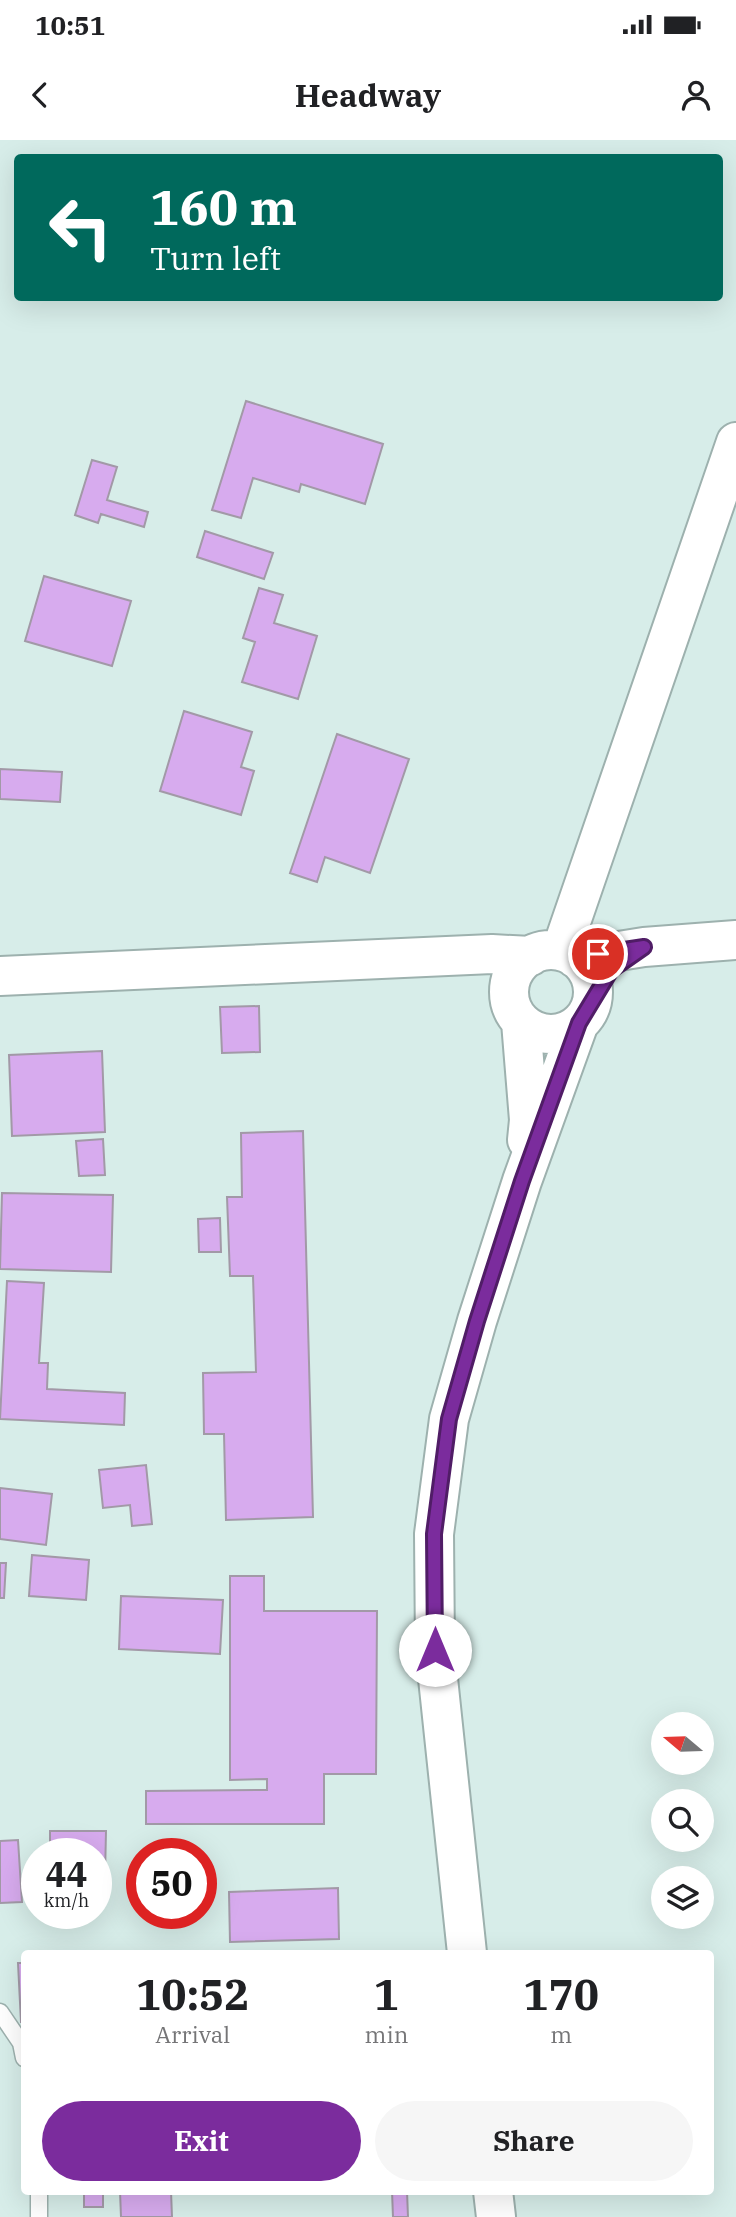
<!DOCTYPE html>
<style>
body{margin:0;font-family:"IBM Plex Serif",serif;background:#f6f6f6;color:#202124;height:100vh;display:flex;flex-direction:column;font-size:26px;white-space:nowrap}
*{box-sizing:border-box;margin:0}
p{font-size:23px;color:#757577}
.icon{flex:none;width:38px;height:38px;fill:none;stroke:currentColor;stroke-width:2;stroke-linecap:round;stroke-linejoin:round}
.map{position:relative;flex:1;overflow:hidden}
.side{position:absolute;left:21px;top:1810px;width:693px;height:245px;display:flex;flex-direction:column;background:#fff;border-radius:7px;box-shadow:0 7px 28px #0002}
.side>*{flex:none}
.guide{position:absolute;left:14px;top:14px;width:709px;height:147px;border-radius:7px;box-shadow:0 7px 28px #0002;background:#00695c;color:#fff;overflow:hidden}
.needle{width:46px;rotate:289deg}
.buttons{position:absolute;left:651px;top:1572px;display:grid;gap:14px}
.buttons a{display:grid;place-items:center;width:63px;height:63px;border-radius:50%;background:#fff;box-shadow:0 7px 28px #0002;font-size:35px}
.speed{position:absolute;left:21px;top:1698px;display:flex;gap:14px;font-size:35px;font-weight:700;text-align:center}
.speed>*{display:grid;place-content:center;width:91px;height:91px;border-radius:50%;background:#fff;box-shadow:0 7px 28px #0002;line-height:1}
.speed small{font-size:18px;font-weight:400}
.speed .limit{border:10px solid #d22;background:#fff;color:#111}
.pin{position:absolute;display:grid;place-items:center;width:60px;height:60px;color:#fff;margin:-30px;border:4px solid #fff;border-radius:50%;box-shadow:0 2px 7px #0007}
.me{position:absolute;width:77px;margin:-38px;rotate:0deg;stroke-linejoin:round;filter:drop-shadow(0 0 5px #0008)}
.turn{display:flex;align-items:center;gap:24px;height:147px;padding:0 21px;font-size:32px}
.turn .icon{width:91px;height:91px;stroke-width:2.5}
.turn b{display:block;font-size:49px;line-height:60px}
.eta{display:flex;justify-content:space-evenly;align-items:center;height:119px;text-align:center}
.eta b{font-size:42px;font-weight:700;line-height:49px}
.cta{display:flex;gap:14px;margin-top:auto;padding:14px 21px}
.cta a{flex:1;height:80px;border-radius:42px;background:#7b2c9d;color:#fff;font-size:28px;font-weight:700;line-height:80px;text-align:center}
.cta a+a{background:#f6f6f6;color:#202124}
.status{display:flex;justify-content:space-between;align-items:center;height:49px;padding:0 35px;background:#fff;direction:ltr}
.status svg{height:19px;fill:currentColor}
header{display:flex;justify-content:space-between;align-items:center;height:91px;padding:0 21px;background:#fff;font-size:32px;font-weight:700}
.map>svg:first-child{display:block}
</style>
<div class="status"><b>10:51</b><svg viewBox="0 0 49 12"><path d="M0 12V9h3v3zM5 12V6h3v6zM10 12V3h3v9zM15 12V0h3v12zM26 1h20v11H26zM47 4h2v5h-2z"/></svg></div>
<header><svg class="icon" aria-label="back" viewBox="0 0 24 24"><path d="M15 5l-7 7 7 7"/></svg>Headway<svg class="icon" aria-label="person" viewBox="0 0 24 24"><circle cx="12" cy="8" r="4"/><path d="M4 21q1-7 8-7t8 7"/></svg></header>
<div class="map">
<svg width="736" height="2077" viewBox="0 0 736 2077">
<rect width="100%" height="100%" fill="#d7ede9"/>
<path fill="#d7abee" stroke="#a299a7" stroke-width="2" d="M 246,261 L 383,304 L 365,364 L 301,344 L 299,352 L 253,338 L 241,378 L 212,370 Z
M 92,320 L 117,327 L 107,360 L 148,372 L 144,387 L 101,374 L 98,383 L 75,375 Z
M 205,391 L 273,413 L 264,439 L 197,417 Z
M 44,436 L 131,461 L 112,526 L 25,501 Z
M 259,448 L 283,455 L 274,483 L 317,496 L 298,559 L 242,542 L 255,502 L 243,498 Z
M 184,571 L 252,592 L 241,627 L 254,631 L 241,675 L 160,651 Z
M 337,594 L 409,619 L 370,733 L 325,717 L 317,742 L 290,733 Z
M 0,629 L 62,632 L 60,662 L 0,659 Z
M 259,866 L 260,912 L 222,913 L 220,867 Z
M 102,911 L 105,992 L 12,996 L 9,915 Z
M 303,991 L 313,1377 L 226,1380 L 224,1294 L 204,1294 L 203,1233 L 256,1232 L 253,1136 L 230,1136 L 227,1057 L 242,1057 L 241,993 Z
M 103,999 L 105,1035 L 79,1036 L 76,1001 Z
M 2,1053 L 113,1055 L 111,1132 L 0,1129 Z
M 220,1078 L 221,1112 L 199,1112 L 198,1079 Z
M 7,1141 L 44,1143 L 39,1223 L 48,1223 L 47,1249 L 125,1253 L 124,1285 L 0,1279 Z
M 146,1325 L 152,1384 L 132,1386 L 130,1365 L 103,1368 L 99,1330 Z
M 0,1348 L 52,1354 L 46,1405 L 0,1399 Z
M 32,1415 L 89,1420 L 86,1460 L 29,1456 Z
M 0,1423 L 6,1423 L 4,1458 L 0,1458 Z
M 230,1436 L 264,1436 L 264,1471 L 377,1471 L 376,1634 L 324,1634 L 324,1684 L 146,1684 L 146,1651 L 267,1650 L 267,1639 L 230,1640 Z
M 121,1456 L 223,1460 L 220,1514 L 119,1509 Z
M 50,1691 L 106,1691 L 105,1736 L 96,1736 L 96,1713 L 50,1713 Z
M 18,1700 L 22,1762 L 0,1763 L 0,1701 Z
M 338,1748 L 339,1799 L 230,1802 L 229,1752 Z
M 18,1823 L 24,1823 L 24,1882 L 21,1882 Z
M 84,2051 L 103,2051 L 103,2067 L 84,2067 Z
M 120,2051 L 171,2051 L 172,2077 L 121,2077 Z
M 392,2051 L 407,2051 L 408,2077 L 393,2077 Z"/>
<g fill="none" stroke-linecap="round" stroke-linejoin="round">
<g stroke="#9db1ae" stroke-width="19">
<path id="lane" d="M 0,1872 L 21,1903 L 24,1918
M 39,2051 L 39,2077"/>
</g>
<g stroke="#9db1ae" stroke-width="42">
<path id="secondary" d="M509 852a42 42 0 1 1 84 0a42 42 0 1 1-84 0Z
M 561,811 L 736,302
M 575,818 L 644,807 L 736,800
M 0,836 L 492,814 L 531,816
M 521,882 L 529,980 L 527,1000
M 467,1813 L 435,1510 L 434,1394 L 449,1279 L 477,1181 L 522,1041 L 579,883
M 493,2051 L 496,2077"/>
</g>
<use href="#lane" stroke="#fff" stroke-width="16"/>
<use href="#secondary" stroke="#fff" stroke-width="38"/>
</g>
<g fill="none" stroke-linecap="round" stroke-linejoin="round">
<g stroke="#501d66" stroke-width="18">
<path id="route" d="M 435,1510 L 434,1394 L 449,1279 L 477,1181 L 522,1041 L 579,883 L 611,830 L 644,807 L 598,814"/>
</g>
<use href="#route" stroke="#7b2c9d" stroke-width="12"/>
</g>
</svg>
<div class="buttons">
<a><svg class="needle" viewBox="-14 -14 28 28"><path d="M0-13l5 13h-10z" fill="#e53935"/><path d="M0 13l5-13h-10z" fill="#757577"/></svg></a>
<a><svg class="icon" aria-label="search" viewBox="0 0 24 24"><circle cx="10" cy="10" r="6"/><path d="M15 15l6 6"/></svg></a>
<a><svg class="icon" aria-label="layers" viewBox="0 0 24 24"><path d="M12 4l9 5-9 5-9-5zM3 14l9 5 9-5"/></svg></a>
</div>
<div class="speed"><div>44<small>km/h</small></div><div class="limit">50</div></div>
<div class="pin" style="left:598px;top:814px;background:#d93025"><svg class="icon" aria-label="arrive" viewBox="0 0 24 24"><path d="M6 21V4h12l-3 4 3 4H6"/></svg></div>
<svg class="me" style="left:435px;top:1510px" viewBox="-20 -20 40 40"><circle r="19" fill="#fff"/><path d="M0-13L10 11 0 6-10 11z" fill="#7b2c9d"/></svg>
<div class="guide">
<div class="turn"><svg class="icon" aria-label="left" viewBox="0 0 24 24"><path d="M17 20v-9H6M10 6l-5 5 5 5"/></svg><div><b>160 m</b>Turn left</div></div>
</div>
<section class="side">
<div class="eta">
<div><b>10:52</b><p>Arrival</p></div>
<div><b>1</b><p>min</p></div>
<div><b>170</b><p>m</p></div>
</div>
<div class="cta"><a>Exit</a><a>Share</a></div>
</section>
</div>
